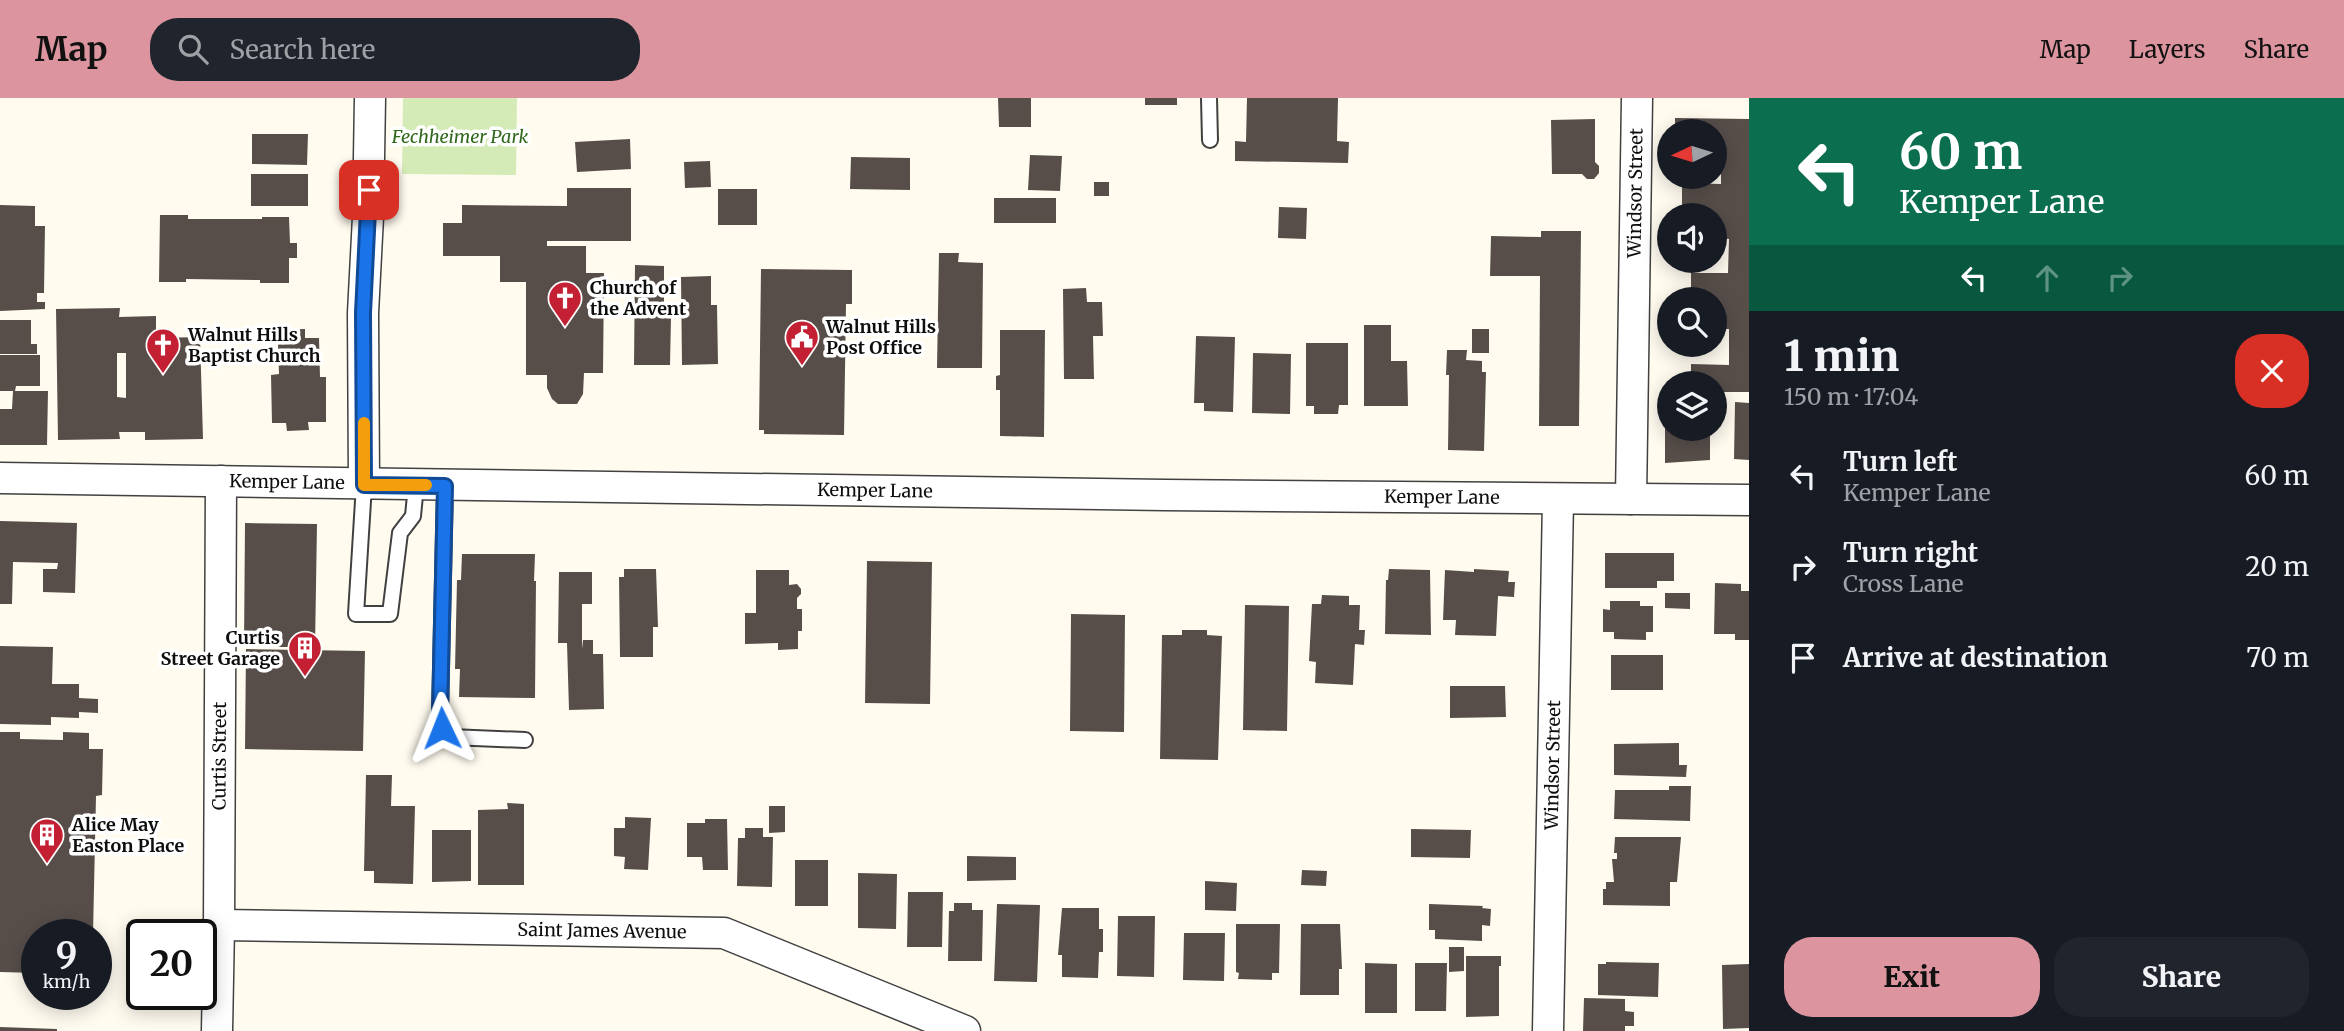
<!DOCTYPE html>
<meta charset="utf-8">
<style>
body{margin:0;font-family:Merriweather,serif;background:#20242c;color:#f1f3f6;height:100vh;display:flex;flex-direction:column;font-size:26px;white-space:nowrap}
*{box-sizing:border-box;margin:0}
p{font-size:23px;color:#9ea1a6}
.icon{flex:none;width:38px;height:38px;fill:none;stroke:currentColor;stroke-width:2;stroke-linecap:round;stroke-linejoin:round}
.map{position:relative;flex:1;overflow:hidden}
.drawer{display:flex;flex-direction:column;background:#171b24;width:595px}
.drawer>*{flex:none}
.banner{background:#0b6e4f;color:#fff;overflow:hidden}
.needle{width:46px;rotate:266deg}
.buttons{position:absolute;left:1657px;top:21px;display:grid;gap:14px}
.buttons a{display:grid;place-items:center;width:70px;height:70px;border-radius:50%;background:#171b24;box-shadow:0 4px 18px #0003;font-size:35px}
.speed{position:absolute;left:21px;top:821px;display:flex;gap:14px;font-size:35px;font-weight:700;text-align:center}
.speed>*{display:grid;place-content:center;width:91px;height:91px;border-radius:50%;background:#171b24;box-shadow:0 4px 18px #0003;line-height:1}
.speed small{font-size:18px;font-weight:400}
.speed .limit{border:4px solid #111;border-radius:10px;background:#fff;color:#111}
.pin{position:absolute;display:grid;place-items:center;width:60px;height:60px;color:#fff;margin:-30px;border-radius:14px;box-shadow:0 4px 10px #0006}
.me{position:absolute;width:77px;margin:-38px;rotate:358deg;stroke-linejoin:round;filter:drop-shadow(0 0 5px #0008)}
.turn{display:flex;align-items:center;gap:24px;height:147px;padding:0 35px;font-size:32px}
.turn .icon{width:91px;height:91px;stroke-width:2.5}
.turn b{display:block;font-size:49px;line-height:60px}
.lanes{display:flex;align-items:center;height:66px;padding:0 35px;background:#0003;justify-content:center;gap:35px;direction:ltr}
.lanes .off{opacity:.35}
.round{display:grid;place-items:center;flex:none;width:74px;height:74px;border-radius:28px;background:#20242c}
.summary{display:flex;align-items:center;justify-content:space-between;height:119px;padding:0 35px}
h1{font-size:42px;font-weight:800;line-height:52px}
.cta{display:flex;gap:14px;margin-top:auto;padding:14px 35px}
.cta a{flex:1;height:80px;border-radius:28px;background:#dc949e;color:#111;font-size:28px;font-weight:800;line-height:80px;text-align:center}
.cta a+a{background:#20242c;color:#f1f3f6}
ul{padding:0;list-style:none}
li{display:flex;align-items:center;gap:21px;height:91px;padding:0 35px}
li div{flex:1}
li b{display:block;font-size:26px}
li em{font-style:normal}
header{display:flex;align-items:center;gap:42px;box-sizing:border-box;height:98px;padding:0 35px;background:#dc949e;color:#111}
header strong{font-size:33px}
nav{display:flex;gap:38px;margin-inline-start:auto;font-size:24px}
.search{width:490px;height:63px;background:#20242c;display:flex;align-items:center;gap:18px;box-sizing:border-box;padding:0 24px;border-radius:28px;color:#9ea1a6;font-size:26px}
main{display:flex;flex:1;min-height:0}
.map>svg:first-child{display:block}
</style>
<header>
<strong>Map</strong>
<div class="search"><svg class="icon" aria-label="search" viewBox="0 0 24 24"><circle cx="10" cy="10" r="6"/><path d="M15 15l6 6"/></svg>Search here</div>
<nav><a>Map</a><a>Layers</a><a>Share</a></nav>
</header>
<main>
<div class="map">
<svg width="1749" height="933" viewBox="0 0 1749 933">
<rect width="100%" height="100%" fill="#fffbef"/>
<path fill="#d5ebb7" d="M 403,0 L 517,0 L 516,77 L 402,76 Z"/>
<path fill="#574e4a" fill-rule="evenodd" d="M 998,0 L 1031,0 L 1031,29 L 999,29 Z
M 1145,0 L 1177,0 L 1177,7 L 1145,7 Z
M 1247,0 L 1338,0 L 1337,43 L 1349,44 L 1348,65 L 1235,63 L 1235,43 L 1246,44 Z
M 1675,20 L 1749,21 L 1749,294 L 1721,294 L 1721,299 L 1715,299 L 1715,285 L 1691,285 L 1691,266 L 1729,267 L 1729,231 L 1715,231 L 1715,201 L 1691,201 L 1691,175 L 1728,175 L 1729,141 L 1715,139 L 1715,117 L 1682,116 L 1682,85 L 1721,86 L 1721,47 L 1715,47 L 1715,33 L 1675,33 Z
M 1595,21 L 1595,64 L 1599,68 L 1599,75 L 1594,81 L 1587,81 L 1582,76 L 1552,76 L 1551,22 Z
M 252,36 L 308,36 L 307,67 L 252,66 Z
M 630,41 L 631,71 L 577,74 L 575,44 Z
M 1030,57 L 1062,58 L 1060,93 L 1028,92 Z
M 851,59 L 910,60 L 910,92 L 850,91 Z
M 710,63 L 711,89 L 685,90 L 684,64 Z
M 251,76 L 308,76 L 308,108 L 251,108 Z
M 1094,84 L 1109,84 L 1109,98 L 1094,98 Z
M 567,90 L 631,90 L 631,143 L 547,143 L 547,148 L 586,148 L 586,175 L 604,175 L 603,275 L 584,275 L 583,296 L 577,306 L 558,306 L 552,301 L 547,290 L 547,277 L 526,277 L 526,184 L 500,184 L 500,158 L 443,158 L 443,125 L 462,125 L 462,107 L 567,108 Z
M 718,91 L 757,91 L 757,127 L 718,127 Z
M 994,100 L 1056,100 L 1056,125 L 994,125 Z
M 0,107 L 35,108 L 35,128 L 45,128 L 44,195 L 37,195 L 37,204 L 45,204 L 45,211 L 0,213 Z
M 1279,109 L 1307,110 L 1306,141 L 1278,140 Z
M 160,117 L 188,117 L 188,121 L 262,121 L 262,119 L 289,119 L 290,145 L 297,145 L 297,160 L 289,160 L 289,185 L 260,185 L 260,182 L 186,181 L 186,184 L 159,184 Z
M 1541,133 L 1581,133 L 1579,328 L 1539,328 L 1540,178 L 1490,178 L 1491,138 L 1541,139 Z
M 939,155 L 959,155 L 958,164 L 983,165 L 982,270 L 937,270 Z
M 635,167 L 664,168 L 664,220 L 671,219 L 670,267 L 634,267 Z
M 761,171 L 852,172 L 852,206 L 846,206 L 844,337 L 764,336 L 764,332 L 759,332 Z
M 711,178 L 711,207 L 717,207 L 718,266 L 682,267 L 681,179 Z
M 1086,190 L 1087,204 L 1102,204 L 1103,238 L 1093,238 L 1094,281 L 1064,281 L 1063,191 Z
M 120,210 L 119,219 L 156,218 L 156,240 L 200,239 L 203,341 L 145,342 L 145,334 L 119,334 L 120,341 L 58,342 L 56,211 ZM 117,255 L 126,255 L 126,300 L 117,299 Z
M 0,222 L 31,222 L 31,246 L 37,246 L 37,256 L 0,256 Z
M 1364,227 L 1391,227 L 1391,263 L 1407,263 L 1408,308 L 1364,308 Z
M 305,231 L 305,240 L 319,240 L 320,279 L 326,279 L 326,324 L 308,324 L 309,332 L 287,333 L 286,325 L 272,325 L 271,277 L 279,276 L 278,245 L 271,245 L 271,232 Z
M 1472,231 L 1489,231 L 1489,255 L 1472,255 Z
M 1000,232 L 1045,232 L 1044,339 L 1000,338 L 1000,292 L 996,292 L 996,278 L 1000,277 Z
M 1196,238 L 1235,239 L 1233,314 L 1204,313 L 1204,305 L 1194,305 Z
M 1306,245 L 1348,245 L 1348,307 L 1339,307 L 1338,316 L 1314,316 L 1314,308 L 1306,308 Z
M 1447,252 L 1467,252 L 1466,262 L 1482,263 L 1482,274 L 1486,274 L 1484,353 L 1448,352 L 1449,277 L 1446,277 Z
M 1253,255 L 1291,256 L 1290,316 L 1252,315 Z
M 0,257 L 40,257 L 40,288 L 16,288 L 15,293 L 48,293 L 47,347 L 0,347 L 0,311 L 12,311 L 13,293 L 0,293 Z
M 1735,304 L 1749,305 L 1749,362 L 1734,361 Z
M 1665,317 L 1670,317 L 1670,331 L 1710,331 L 1710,362 L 1665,365 Z
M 0,423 L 77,425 L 75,495 L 43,494 L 43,471 L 57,471 L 58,465 L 13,464 L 12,506 L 0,506 Z
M 245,425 L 317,426 L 315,549 L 244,549 Z
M 1605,455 L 1674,455 L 1674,483 L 1657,483 L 1657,490 L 1605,490 Z
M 462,456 L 535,456 L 534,483 L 536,483 L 535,600 L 459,599 L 460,571 L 455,571 L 457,482 L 461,482 Z
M 867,463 L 932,464 L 930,606 L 865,605 Z
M 624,471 L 656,471 L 658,529 L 653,529 L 653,559 L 620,559 L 619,479 L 624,479 Z
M 1389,471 L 1430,472 L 1431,537 L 1385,536 L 1386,482 L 1388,482 Z
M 1474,471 L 1509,473 L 1508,484 L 1515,484 L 1514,499 L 1498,498 L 1496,538 L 1455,537 L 1456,522 L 1443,522 L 1445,472 L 1474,474 Z
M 756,472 L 789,472 L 789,487 L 797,486 L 801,491 L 801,496 L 797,500 L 797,511 L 802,511 L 802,533 L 798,533 L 798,551 L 778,552 L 778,545 L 745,546 L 745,515 L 756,515 Z
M 559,474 L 592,474 L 592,506 L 582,506 L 582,551 L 583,542 L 593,542 L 593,556 L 603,556 L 604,611 L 569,612 L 567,545 L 558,545 Z
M 1715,485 L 1741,486 L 1741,493 L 1749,493 L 1749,542 L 1735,542 L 1735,536 L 1714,536 Z
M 1665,495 L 1690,495 L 1690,511 L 1665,510 Z
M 1322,497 L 1349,498 L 1349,507 L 1360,507 L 1359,532 L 1365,532 L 1364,547 L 1355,546 L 1353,587 L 1315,585 L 1316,564 L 1309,563 L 1312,506 L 1321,506 Z
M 1610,503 L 1640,503 L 1640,508 L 1653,508 L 1653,534 L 1646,534 L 1646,542 L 1614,541 L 1614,534 L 1603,534 L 1603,511 L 1610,512 Z
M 1245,507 L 1289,508 L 1287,633 L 1243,632 Z
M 1071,516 L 1125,517 L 1124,634 L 1070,633 Z
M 1182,532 L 1207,532 L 1207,537 L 1222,538 L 1218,662 L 1160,661 L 1162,537 L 1182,537 Z
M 0,548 L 53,549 L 52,586 L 79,586 L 79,600 L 98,601 L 98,615 L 79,614 L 79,620 L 51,619 L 51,627 L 0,626 Z
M 246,551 L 365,553 L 363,653 L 245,651 Z
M 1611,557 L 1663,557 L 1663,592 L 1611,592 Z
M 1450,588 L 1505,588 L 1506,619 L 1450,620 Z
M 0,634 L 20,634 L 20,641 L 63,642 L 63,634 L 89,635 L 89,651 L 103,651 L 102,697 L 96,698 L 93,836 L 37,836 L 37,875 L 0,874 Z
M 1679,645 L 1679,667 L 1687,667 L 1686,679 L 1614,677 L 1614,646 Z
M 366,677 L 392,677 L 391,708 L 415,708 L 413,786 L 374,785 L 374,773 L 364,773 Z
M 1669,688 L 1691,688 L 1690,723 L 1614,721 L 1615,692 L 1669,692 Z
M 507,705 L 524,706 L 524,787 L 478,787 L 478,712 L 508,711 Z
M 769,708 L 785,708 L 785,734 L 769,735 Z
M 625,719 L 651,720 L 648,772 L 624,771 L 625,759 L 614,758 L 614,730 L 625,730 Z
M 705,721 L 727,721 L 728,772 L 703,772 L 702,759 L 687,759 L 687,725 L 705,725 Z
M 745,730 L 763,730 L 763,739 L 773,739 L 772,789 L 737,788 L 738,740 L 745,740 Z
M 1411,731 L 1471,732 L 1470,760 L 1411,759 Z
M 432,732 L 471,732 L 471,783 L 432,784 Z
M 1615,739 L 1681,739 L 1677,784 L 1670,784 L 1670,808 L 1603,807 L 1603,791 L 1606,791 L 1606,784 L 1614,784 L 1612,761 L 1617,761 L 1617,755 L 1614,755 Z
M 967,758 L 1016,759 L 1016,782 L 967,783 Z
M 795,762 L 828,762 L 828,808 L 795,808 Z
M 1302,772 L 1327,773 L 1326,788 L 1301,787 Z
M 858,775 L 897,776 L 896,831 L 858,830 Z
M 1205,783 L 1237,785 L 1236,813 L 1205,812 Z
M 908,794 L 943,794 L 942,849 L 907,849 Z
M 954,805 L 972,805 L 972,812 L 983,812 L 982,863 L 948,863 L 949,813 L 954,813 Z
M 997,806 L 1040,807 L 1037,884 L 994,883 Z
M 1429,806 L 1483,808 L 1482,810 L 1491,811 L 1490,828 L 1482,827 L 1482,843 L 1435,841 L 1435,832 L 1429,832 Z
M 1062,810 L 1099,810 L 1099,831 L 1103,831 L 1103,854 L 1099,854 L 1098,880 L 1062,879 L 1062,857 L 1058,857 Z
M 1118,818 L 1155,818 L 1154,879 L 1117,878 Z
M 1236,826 L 1280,826 L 1279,875 L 1272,875 L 1272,882 L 1238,881 L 1239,875 L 1236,874 Z
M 1301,826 L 1340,826 L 1342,871 L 1339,871 L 1339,897 L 1300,897 Z
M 1184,835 L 1225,835 L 1224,883 L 1183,882 Z
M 96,837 L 100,837 L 99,868 L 96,868 Z
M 1449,849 L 1464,849 L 1464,873 L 1449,874 Z
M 1466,858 L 1501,858 L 1501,868 L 1499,868 L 1499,918 L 1466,919 Z
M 1606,864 L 1659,865 L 1658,899 L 1598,897 L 1598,866 L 1606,866 Z
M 1365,865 L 1397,866 L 1397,915 L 1365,915 Z
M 1415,865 L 1447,865 L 1446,913 L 1415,913 Z
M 1749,866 L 1749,930 L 1723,931 L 1722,867 Z
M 1584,900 L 1625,901 L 1625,913 L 1634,914 L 1634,928 L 1625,928 L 1625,933 L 1583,933 Z
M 0,929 L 57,931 L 57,933 L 0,933 Z"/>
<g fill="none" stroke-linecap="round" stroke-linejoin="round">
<g stroke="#414141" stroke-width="18">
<path id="service" d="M 1209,0 L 1210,42
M 364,387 L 356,516 L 390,516 L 400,435 L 413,418 L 416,387
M 445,388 L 440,616 L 442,630 L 450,639 L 525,642"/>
</g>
<g stroke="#414141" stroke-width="33">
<g id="minor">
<path id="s1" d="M 0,380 L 1165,397 L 1749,402"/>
<path d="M 364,387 L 363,215 L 368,119 L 370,0"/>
<path id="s2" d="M 1631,401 L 1637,0"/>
<path id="s3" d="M 219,827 L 724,835 L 965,933"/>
<path id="s4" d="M 217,933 L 219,827 L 221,383"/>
<path id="s5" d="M 1548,933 L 1558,402"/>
</g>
</g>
<use href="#service" stroke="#fff" stroke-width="14"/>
<use href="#minor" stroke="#fff" stroke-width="30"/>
</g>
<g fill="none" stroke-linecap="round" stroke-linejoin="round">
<g stroke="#114b97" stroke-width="18">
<path id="route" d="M 369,92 L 363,215 L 364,387 L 445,388 L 440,616 L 442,630"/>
</g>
<use href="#route" stroke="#1a73e8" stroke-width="12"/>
<path stroke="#f59e0b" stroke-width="12" d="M 364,325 L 364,387 L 426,387"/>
</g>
<defs>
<g id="church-pin" transform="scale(1.75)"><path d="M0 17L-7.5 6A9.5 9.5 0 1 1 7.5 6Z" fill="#c32133" stroke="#fff"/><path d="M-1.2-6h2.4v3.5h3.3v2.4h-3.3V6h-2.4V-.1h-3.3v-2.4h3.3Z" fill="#fff"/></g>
<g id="civic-pin" transform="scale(1.75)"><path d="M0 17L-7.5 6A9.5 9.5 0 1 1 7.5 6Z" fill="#c32133" stroke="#fff"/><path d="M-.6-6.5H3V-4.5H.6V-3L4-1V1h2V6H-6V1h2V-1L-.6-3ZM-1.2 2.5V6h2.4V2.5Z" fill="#fff"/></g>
<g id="building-pin" transform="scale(1.75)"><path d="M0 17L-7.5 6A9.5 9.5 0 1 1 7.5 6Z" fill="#c32133" stroke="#fff"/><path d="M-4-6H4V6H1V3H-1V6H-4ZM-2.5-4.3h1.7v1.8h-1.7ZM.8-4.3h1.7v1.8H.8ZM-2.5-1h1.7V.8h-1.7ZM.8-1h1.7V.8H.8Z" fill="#fff"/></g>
</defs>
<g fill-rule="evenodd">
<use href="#church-pin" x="565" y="200"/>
<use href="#civic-pin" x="802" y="239"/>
<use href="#church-pin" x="163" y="247"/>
<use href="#building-pin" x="305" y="550"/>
<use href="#building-pin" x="47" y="737"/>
</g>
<g text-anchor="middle" stroke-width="7" stroke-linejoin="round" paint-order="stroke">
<g font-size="18" font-style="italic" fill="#30681c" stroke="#fff">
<text x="460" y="45">Fechheimer Park</text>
</g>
<g font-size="18" fill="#0e0e0e" stroke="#fff">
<text dy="6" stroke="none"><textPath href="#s2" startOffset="306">Windsor Street</textPath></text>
<text dy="6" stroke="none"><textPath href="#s1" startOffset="287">Kemper Lane</textPath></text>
<text dy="6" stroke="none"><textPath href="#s1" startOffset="875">Kemper Lane</textPath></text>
<text dy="6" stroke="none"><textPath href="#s1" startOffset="1442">Kemper Lane</textPath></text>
<text dy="6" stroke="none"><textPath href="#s4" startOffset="275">Curtis Street</textPath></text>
<text dy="6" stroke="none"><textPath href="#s5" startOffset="266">Windsor Street</textPath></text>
<text dy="6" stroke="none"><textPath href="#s3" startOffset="383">Saint James Avenue</textPath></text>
</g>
<g font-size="18" font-weight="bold" fill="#0e0e0e" stroke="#fff" text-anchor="start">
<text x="590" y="196">Church of<tspan x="590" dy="21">the Advent</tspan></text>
<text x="826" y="235">Walnut Hills<tspan x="826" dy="21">Post Office</tspan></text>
<text x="188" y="243">Walnut Hills<tspan x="188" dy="21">Baptist Church</tspan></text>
<text x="280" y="546" text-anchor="end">Curtis<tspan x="280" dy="21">Street Garage</tspan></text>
<text x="72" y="733">Alice May<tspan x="72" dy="21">Easton Place</tspan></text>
</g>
</g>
</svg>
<div class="buttons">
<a><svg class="needle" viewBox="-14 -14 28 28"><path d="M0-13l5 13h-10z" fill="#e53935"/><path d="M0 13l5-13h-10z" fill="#9ea1a6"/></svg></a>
<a><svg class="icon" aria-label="sound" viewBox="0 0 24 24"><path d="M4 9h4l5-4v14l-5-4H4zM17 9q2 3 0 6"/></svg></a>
<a><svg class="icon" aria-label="search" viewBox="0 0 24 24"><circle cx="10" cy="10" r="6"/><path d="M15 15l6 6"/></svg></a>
<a><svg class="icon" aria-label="layers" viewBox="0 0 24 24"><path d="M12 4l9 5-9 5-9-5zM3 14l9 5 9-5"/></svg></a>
</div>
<div class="speed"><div>9<small>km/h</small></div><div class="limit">20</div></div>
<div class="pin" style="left:369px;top:92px;background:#d93025"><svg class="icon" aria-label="arrive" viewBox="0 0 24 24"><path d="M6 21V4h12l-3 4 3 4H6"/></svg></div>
<svg class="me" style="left:442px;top:630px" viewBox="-20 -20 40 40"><path d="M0-17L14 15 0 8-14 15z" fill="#1a73e8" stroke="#fff" stroke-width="4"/></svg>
</div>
<section class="drawer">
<div class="banner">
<div class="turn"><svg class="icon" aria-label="left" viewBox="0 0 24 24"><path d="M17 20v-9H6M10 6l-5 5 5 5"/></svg><div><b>60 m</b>Kemper Lane</div></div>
<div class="lanes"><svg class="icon" aria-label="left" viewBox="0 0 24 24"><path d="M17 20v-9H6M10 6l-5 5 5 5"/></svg><svg class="icon off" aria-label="ahead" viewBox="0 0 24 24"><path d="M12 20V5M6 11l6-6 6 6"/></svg><svg class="icon off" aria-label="right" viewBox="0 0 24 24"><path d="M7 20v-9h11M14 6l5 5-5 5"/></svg></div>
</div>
<div class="summary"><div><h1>1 min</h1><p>150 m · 17:04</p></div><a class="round" style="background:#d93025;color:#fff"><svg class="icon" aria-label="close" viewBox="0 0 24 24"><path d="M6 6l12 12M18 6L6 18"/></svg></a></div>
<ul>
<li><svg class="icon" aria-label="left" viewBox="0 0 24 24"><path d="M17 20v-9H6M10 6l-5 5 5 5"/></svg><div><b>Turn left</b><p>Kemper Lane</p></div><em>60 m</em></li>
<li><svg class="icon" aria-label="right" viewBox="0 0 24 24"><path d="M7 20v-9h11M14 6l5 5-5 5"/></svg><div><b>Turn right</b><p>Cross Lane</p></div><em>20 m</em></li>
<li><svg class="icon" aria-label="arrive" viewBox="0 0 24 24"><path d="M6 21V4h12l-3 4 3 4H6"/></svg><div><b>Arrive at destination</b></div><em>70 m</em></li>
</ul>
<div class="cta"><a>Exit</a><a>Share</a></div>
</section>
</main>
